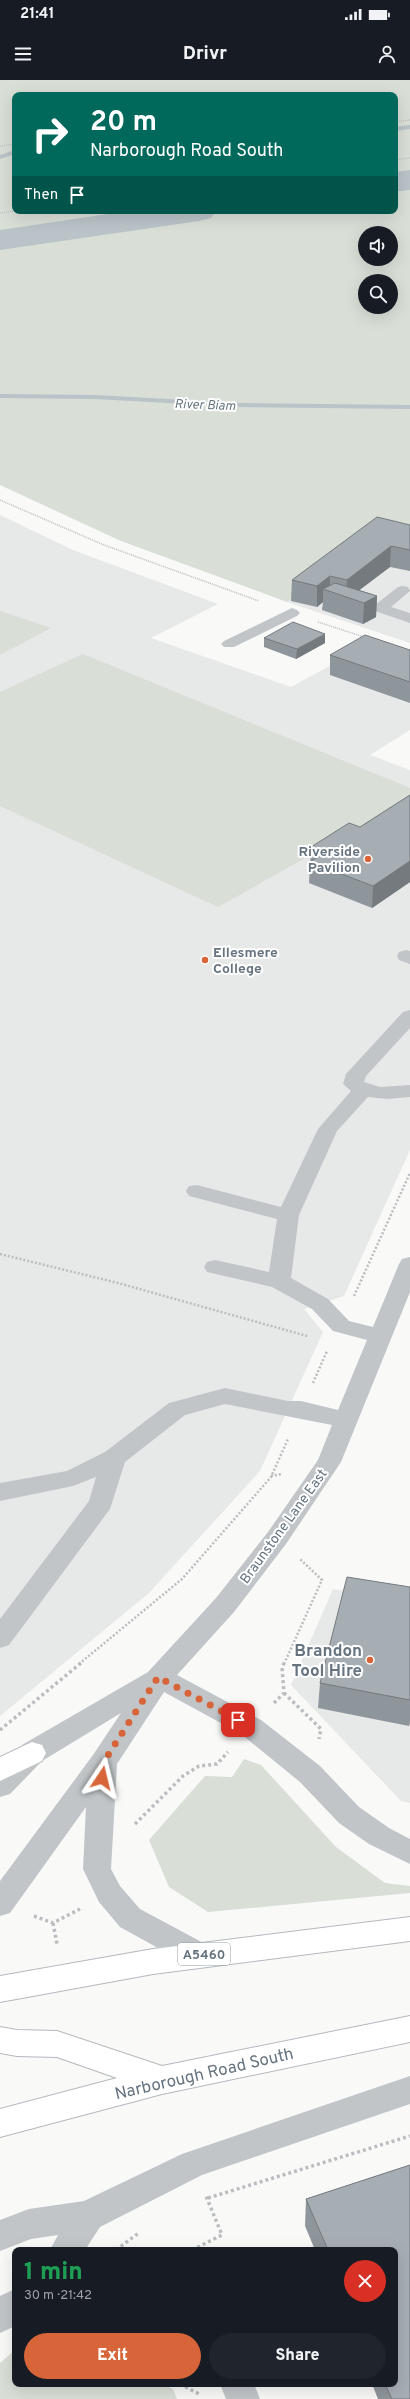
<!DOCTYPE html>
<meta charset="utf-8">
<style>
body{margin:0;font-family:Overpass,sans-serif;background:#20242c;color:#f1f3f6;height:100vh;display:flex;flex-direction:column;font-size:15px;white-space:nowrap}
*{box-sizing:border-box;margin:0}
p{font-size:13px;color:#9ea1a6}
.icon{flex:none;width:22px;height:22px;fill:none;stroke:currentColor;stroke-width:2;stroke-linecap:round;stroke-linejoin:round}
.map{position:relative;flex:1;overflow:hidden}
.sheet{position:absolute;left:12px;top:2167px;width:386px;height:140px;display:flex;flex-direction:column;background:#171b24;border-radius:8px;box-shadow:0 4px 16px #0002}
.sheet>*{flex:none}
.guide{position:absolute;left:12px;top:12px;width:386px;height:122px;border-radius:8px;box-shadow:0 4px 16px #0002;background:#00695c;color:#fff;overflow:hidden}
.tools{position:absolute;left:358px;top:146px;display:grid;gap:8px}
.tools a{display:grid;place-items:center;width:40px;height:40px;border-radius:50%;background:#171b24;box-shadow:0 4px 16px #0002;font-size:20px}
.pin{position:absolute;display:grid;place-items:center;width:34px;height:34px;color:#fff;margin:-17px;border-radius:8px;box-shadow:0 2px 6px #0006}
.me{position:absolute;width:44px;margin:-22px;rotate:10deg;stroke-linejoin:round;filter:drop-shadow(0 0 3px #0008)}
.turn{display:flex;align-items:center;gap:14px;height:84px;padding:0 12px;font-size:18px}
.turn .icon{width:52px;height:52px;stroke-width:2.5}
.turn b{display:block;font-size:28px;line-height:34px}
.then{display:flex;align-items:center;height:38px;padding:0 12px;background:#0003;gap:8px;font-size:15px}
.round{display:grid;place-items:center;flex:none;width:42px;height:42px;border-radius:21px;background:#20242c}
.summary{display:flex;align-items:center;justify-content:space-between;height:68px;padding:0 12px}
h1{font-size:24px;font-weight:800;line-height:30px;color:#1e9e55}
.cta{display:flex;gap:8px;margin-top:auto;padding:8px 12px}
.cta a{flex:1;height:46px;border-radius:24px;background:#d76539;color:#fff;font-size:16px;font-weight:800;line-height:46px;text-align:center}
.cta a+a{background:#20242c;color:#f1f3f6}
.status{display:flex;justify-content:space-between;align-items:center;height:28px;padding:0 20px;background:#171b24;direction:ltr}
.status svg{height:11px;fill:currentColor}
header{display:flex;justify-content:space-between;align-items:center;height:52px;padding:0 12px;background:#171b24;font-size:18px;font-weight:800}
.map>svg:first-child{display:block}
</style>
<div class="status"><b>21:41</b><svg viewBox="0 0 49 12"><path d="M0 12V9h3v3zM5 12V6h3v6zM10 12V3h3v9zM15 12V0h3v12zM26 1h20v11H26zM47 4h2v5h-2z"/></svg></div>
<header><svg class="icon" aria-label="menu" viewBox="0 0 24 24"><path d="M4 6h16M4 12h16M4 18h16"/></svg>Drivr<svg class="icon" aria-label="person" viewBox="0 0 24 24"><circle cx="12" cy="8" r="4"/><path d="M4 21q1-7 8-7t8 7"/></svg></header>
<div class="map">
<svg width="410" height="2319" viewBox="0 0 410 2319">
<rect width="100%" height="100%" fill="#f9f9f7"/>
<path fill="#e7e8e8" d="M 0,435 L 73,470 L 218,524 L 151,558 L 291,607 L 364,567 L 410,582 L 410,650 L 370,675 L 410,690 L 410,1070 L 344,1216 L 304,1229 L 323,1252 L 260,1391 L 149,1513 L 0,1636 Z
M 375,457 L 410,463 L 410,563 L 287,522 Z
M 333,1509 L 410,1522 L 410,1723 L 401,1721 L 291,1605 Z"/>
<path fill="#d9ded7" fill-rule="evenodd" d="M 0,0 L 410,0 L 410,96 L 395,97 L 395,15 L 15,15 L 15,131 L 144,131 L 0,152 Z
M 410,110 L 410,463 L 375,457 L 287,522 L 121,461 L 0,405 L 0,164 L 237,131 L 395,131 L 395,112 ZM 365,153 L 391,153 L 391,179 L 365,179 ZM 365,201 L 391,201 L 391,227 L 365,227 Z
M 0,531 L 51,548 L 0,575 Z
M 83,574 L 410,708 L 410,719 L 218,827 L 0,726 L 0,612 Z
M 244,1679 L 261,1685 L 336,1767 L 385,1803 L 410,1806 L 410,1813 L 208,1832 L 169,1807 L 149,1760 L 205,1696 L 232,1697 Z
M 15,2270 L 15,2304 L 163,2304 L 173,2309 L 177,2319 L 0,2319 L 0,2283 Z"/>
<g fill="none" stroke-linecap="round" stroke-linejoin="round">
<path fill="#bac3c8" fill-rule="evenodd" d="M 410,45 L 410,49 L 395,51 L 395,47 Z
M 15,70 L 15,74 L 0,79 L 0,75 Z
M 0,314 L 95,315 L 241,323 L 410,325 L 410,329 L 241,327 L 95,319 L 0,318 Z"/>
<path fill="#bac3c8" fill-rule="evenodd" d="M 410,90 L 410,110 L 395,112 L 395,92 Z
M 128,131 L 216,131 L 211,138 L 199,141 L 0,170 L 0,150 Z"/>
<g stroke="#b4b9bd" stroke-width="2">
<path id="major" d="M 32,1662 L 42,1665 L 46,1673 L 42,1681 L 0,1701 L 0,1677 Z
M 410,1837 L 410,1861 L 153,1894 L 0,1922 L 0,1896 L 153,1869 Z
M 410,1936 L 410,1962 L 162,2014 L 0,2057 L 0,2029 L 117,1998 L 57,1977 L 17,1976 L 0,1973 L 0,1947 L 17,1950 L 57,1951 L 162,1986 Z"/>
</g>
<path stroke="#bbbec0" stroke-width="1" stroke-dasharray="1 1" stroke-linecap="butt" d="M 395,42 L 410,40
M 0,66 L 15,64
M 395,80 L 410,78
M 0,133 L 15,131"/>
<path stroke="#bbbec0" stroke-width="1.5" stroke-dasharray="1 1" stroke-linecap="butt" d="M 0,420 L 104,465 L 259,521
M 318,542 L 364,557"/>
<path stroke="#bbbec0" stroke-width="2.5" stroke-dasharray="2 2" stroke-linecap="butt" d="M 0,1174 L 118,1203 L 307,1256
M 354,1216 L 410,1093
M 313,1303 L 327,1271
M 271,1396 L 282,1394
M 79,1584 L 182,1499 L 271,1397 L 288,1359
M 284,1584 L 322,1500 L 300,1479"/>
<path stroke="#bbbec0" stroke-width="3.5" stroke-dasharray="3 3" stroke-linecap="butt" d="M 284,1613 L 321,1649 L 319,1659
M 274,1623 L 284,1613 L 282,1588 L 284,1583
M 0,1650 L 81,1583
M 135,1744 L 183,1696 L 199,1686 L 217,1684 L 228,1672
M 34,1836 L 53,1843 L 80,1829
M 53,1843 L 57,1864
M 208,2118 L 410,2056
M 116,2170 L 140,2152
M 192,2170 L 222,2155 L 206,2116
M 180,2304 L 201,2315"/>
<path fill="#c1c5c8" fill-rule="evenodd" d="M 403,506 L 408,507 L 410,511 L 391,527 L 410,533 L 410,543 L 375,531 L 372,528 L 375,525 L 398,507 Z
M 292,528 L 297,530 L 300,533 L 297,536 L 234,567 L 224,567 L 221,564 L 224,561 Z
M 406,870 L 410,871 L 410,884 L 399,880 L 397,876 L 399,872 Z
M 410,930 L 410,948 L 366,996 L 364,1002 L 380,1007 L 410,1005 L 410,1017 L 387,1019 L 368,1017 L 337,1051 L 299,1135 L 291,1198 L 328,1219 L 349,1241 L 373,1247 L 399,1184 L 402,1179 L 410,1177 L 410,1212 L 341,1382 L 286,1464 L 234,1532 L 177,1595 L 261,1640 L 320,1686 L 359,1727 L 389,1748 L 410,1759 L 410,1784 L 369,1764 L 339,1743 L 300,1702 L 241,1654 L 164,1612 L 117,1684 L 111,1789 L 120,1806 L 140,1829 L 209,1866 L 213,1875 L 209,1884 L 198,1887 L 187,1884 L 120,1847 L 99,1822 L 83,1789 L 86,1727 L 10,1833 L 0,1836 L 0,1801 L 93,1675 L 121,1633 L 42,1681 L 10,1714 L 0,1717 L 0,1688 L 22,1665 L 148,1592 L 216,1518 L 268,1452 L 318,1380 L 332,1345 L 225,1324 L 185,1335 L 125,1382 L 110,1429 L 9,1565 L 0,1568 L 0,1539 L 89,1421 L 96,1397 L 73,1406 L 0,1421 L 0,1403 L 67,1391 L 105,1372 L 169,1323 L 225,1308 L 288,1321 L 301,1321 L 338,1330 L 367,1260 L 333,1251 L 312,1229 L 272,1207 L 207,1192 L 204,1187 L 207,1182 L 215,1180 L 269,1192 L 277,1139 L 189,1116 L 186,1111 L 189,1106 L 197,1105 L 281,1127 L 318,1049 L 351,1011 L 343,1004 L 346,994 L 403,932 Z
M 410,1996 L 410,2024 L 202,2095 L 100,2147 L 85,2170 L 50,2170 L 58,2155 L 31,2159 L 0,2171 L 0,2140 L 29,2129 L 84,2121 L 182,2074 Z
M 15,2209 L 15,2246 L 0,2253 L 0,2216 Z
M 220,2304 L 254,2304 L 260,2319 L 226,2319 Z"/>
<use href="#major" fill="#fff" fill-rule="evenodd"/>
</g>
<path fill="#8f969b" d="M 410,445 L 410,491 L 390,487 L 359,510 L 377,516 L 376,537 L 363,544 L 322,530 L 323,522 L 317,527 L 291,521 L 292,500 Z
M 264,558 L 325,563 L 296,579 L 264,567 Z
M 410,570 L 410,623 L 330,595 L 330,575 Z
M 410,715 L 410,802 L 372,828 L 309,803 L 311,767 L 360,747 Z
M 410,1507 L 410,1643 L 409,1646 L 318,1628 L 320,1603 Z
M 410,2085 L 410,2319 L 378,2319 L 372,2304 L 395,2304 L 395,2170 L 315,2170 L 305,2146 L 306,2119 Z"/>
<path fill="#747a7e" d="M 391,466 L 390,487 L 349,518 L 346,517 L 347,500 Z
M 330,496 L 330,512 L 323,509 L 323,522 L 317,527 L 317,506 Z
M 377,516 L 376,537 L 363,544 L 364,523 Z
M 325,554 L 325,563 L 296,579 L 297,569 Z
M 410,781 L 410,802 L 372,828 L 373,806 Z"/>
<path fill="#a6aeb4" stroke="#747a7e" d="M 377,437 L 410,445 L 410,470 L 391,466 L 347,500 L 330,496 L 317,506 L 292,500 Z
M 335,503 L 377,516 L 364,523 L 323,509 Z
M 293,542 L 325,554 L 297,569 L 264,558 Z
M 365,555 L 410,570 L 410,602 L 330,575 Z
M 410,715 L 410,781 L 373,806 L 310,782 L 325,772 L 311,767 L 349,743 L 360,747 Z
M 347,1497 L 410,1507 L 410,1620 L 320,1603 Z
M 410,2085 L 410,2319 L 392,2319 L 385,2304 L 395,2304 L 395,2170 L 328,2170 L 306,2119 Z"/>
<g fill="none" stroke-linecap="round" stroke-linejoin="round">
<path stroke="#d76539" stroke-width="7" stroke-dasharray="0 12.6" d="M 102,1698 L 103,1683 L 158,1597 L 238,1640"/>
</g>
<g fill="#d76539" stroke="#fff" stroke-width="1.5">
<circle cx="368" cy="779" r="4"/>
<circle cx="205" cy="880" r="4"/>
<circle cx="370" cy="1580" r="4"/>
</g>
<g text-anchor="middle" stroke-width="4" stroke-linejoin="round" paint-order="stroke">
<g font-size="13" font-style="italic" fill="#677881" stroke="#fff">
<text transform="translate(205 324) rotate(2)" y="5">River Biam</text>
</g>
<rect fill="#fff" stroke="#949ea6" stroke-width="1" x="178" y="1863" width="52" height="22" rx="3"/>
<g font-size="13" font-weight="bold" fill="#667480">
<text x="204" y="1879">A5460</text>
</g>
<g font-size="14" font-weight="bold" fill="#667480" stroke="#fff" text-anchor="end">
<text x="360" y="776">Riverside<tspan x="360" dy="16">Pavilion</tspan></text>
<text x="213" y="877" text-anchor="start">Ellesmere<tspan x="213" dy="16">College</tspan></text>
</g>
<g font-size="14" fill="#667480" stroke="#fff">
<text transform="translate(283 1446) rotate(-54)" y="5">Braunstone Lane East</text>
</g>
<g font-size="17" font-weight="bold" fill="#667480" stroke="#fff" text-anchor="end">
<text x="362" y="1576">Brandon<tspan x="362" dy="20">Tool Hire</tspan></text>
</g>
<g font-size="17" fill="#667480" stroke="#fff">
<text transform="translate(204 1993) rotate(-13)" y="6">Narborough Road South</text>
</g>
</g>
</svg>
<div class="tools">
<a><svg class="icon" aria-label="sound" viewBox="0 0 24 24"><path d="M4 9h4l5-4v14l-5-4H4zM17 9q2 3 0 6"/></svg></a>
<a><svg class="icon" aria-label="search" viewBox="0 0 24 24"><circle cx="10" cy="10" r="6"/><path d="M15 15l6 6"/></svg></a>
</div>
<div class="pin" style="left:238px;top:1640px;background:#d93025"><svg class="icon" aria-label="arrive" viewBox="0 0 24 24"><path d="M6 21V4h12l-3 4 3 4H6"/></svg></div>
<svg class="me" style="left:102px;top:1698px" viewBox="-20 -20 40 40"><path d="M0-17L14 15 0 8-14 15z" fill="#d76539" stroke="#fff" stroke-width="4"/></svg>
<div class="guide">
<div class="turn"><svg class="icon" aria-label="right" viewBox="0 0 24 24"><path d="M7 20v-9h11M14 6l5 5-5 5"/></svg><div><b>20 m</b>Narborough Road South</div></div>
<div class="then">Then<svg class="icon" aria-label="arrive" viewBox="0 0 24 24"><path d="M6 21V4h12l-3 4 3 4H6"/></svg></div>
</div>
<section class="sheet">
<div class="summary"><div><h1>1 min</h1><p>30 m · 21:42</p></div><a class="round" style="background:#d93025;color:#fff"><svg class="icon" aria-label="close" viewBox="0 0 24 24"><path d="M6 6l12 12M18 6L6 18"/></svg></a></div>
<div class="cta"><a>Exit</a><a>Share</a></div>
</section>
</div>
